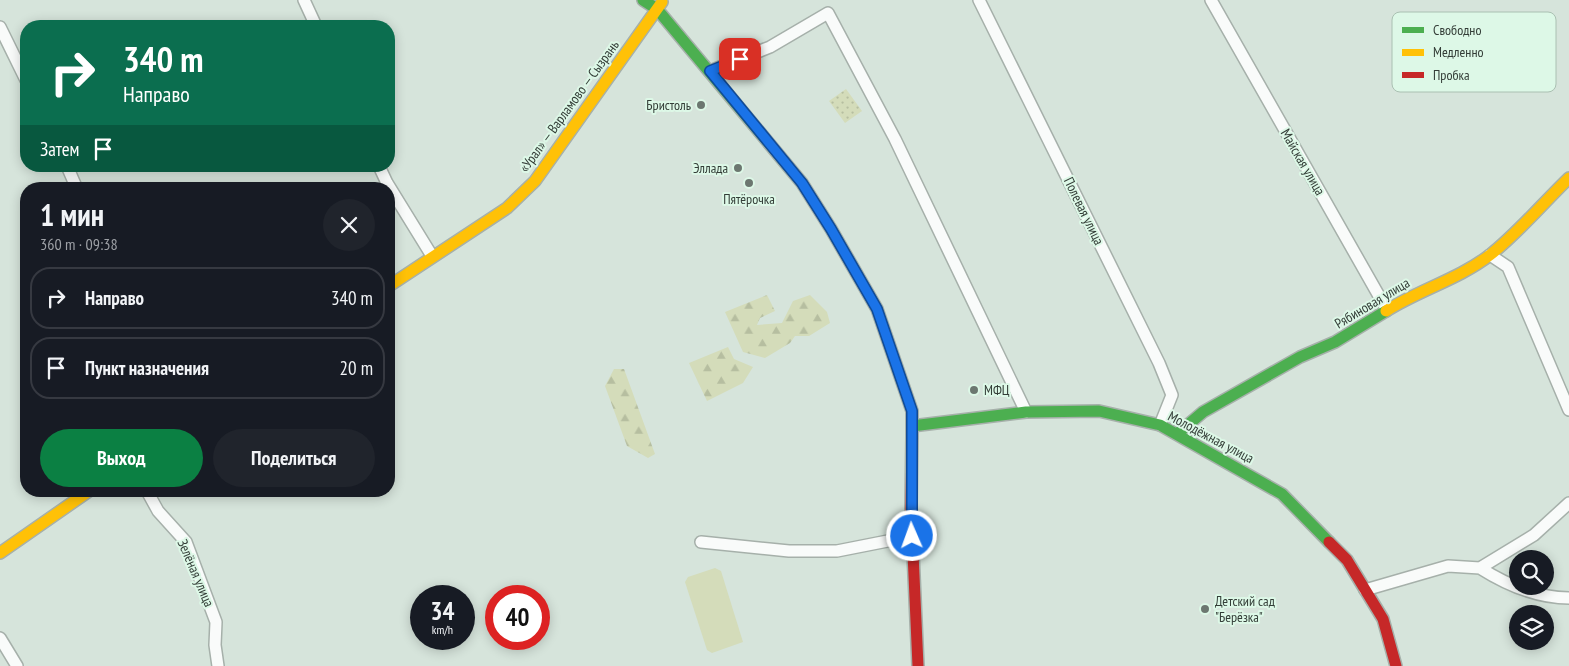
<!DOCTYPE html>
<html lang="ru">
<meta charset="utf-8">
<style>
body{margin:0;font-family:"PT Sans Narrow",sans-serif;background:#20242c;color:#f1f3f6;height:100vh;display:flex;flex-direction:column;font-size:19px;white-space:nowrap}
*{box-sizing:border-box;margin:0}
p{font-size:16px;color:#9ea1a6}
.icon{flex:none;width:28px;height:28px;fill:none;stroke:currentColor;stroke-width:2;stroke-linecap:round;stroke-linejoin:round}
.map{position:relative;flex:1;overflow:hidden}
.details{position:absolute;left:20px;top:182px;width:375px;height:315px;display:flex;flex-direction:column;background:#171b24;border-radius:20px;box-shadow:0 2px 12px #0003}
.details>*{flex:none}
.banner{position:absolute;left:20px;top:20px;width:375px;height:152px;border-radius:20px;box-shadow:0 2px 12px #0003;background:#0b6e4f;color:#fff;overflow:hidden}
.fabs{position:absolute;left:1509px;top:550px;display:grid;gap:10px}
.fabs a{display:grid;place-items:center;width:45px;height:45px;border-radius:50%;background:#171b24;box-shadow:0 2px 12px #0003;font-size:25px}
.speed{position:absolute;left:410px;top:585px;display:flex;gap:10px;font-size:25px;font-weight:700;text-align:center}
.speed>*{display:grid;place-content:center;width:65px;height:65px;border-radius:50%;background:#171b24;box-shadow:0 2px 12px #0003;line-height:1}
.speed small{font-size:12px;font-weight:400}
.speed .limit{border:8px solid #d22;background:#fff;color:#111}
.pin{position:absolute;display:grid;place-items:center;width:42px;height:42px;color:#fff;margin:-21px;border-radius:10px;box-shadow:0 2px 8px #0006}
.me{position:absolute;width:55px;margin:-28px;rotate:358deg;stroke-linejoin:round;filter:drop-shadow(0 0 4px #0008)}
.turn{display:flex;align-items:center;gap:18px;height:105px;padding:0 20px;font-size:22px}
.turn .icon{width:65px;height:65px;stroke-width:2.5}
.turn b{display:block;font-size:35px;line-height:42px}
.then{display:flex;align-items:center;height:48px;padding:0 20px;background:#0003;gap:10px;font-size:19px}
.round{display:grid;place-items:center;flex:none;width:52px;height:52px;border-radius:26px;background:#20242c}
.summary{display:flex;align-items:center;justify-content:space-between;height:85px;padding:0 20px}
h1{font-size:30px;font-weight:600;line-height:38px}
.button{display:flex;gap:10px;margin-top:auto;padding:10px 20px}
.button a{flex:1;height:58px;border-radius:30px;background:#0b8043;color:#fff;font-size:20px;font-weight:600;line-height:58px;text-align:center}
.button a+a{background:#20242c;color:#f1f3f6}
ul{padding:0;list-style:none}
li{display:flex;align-items:center;gap:15px;height:62px;margin:0 10px 8px;padding:0 10px;border:2px solid #363941;border-radius:20px}
li div{flex:1}
li b{display:block;font-size:19px}
li em{font-style:normal}
.map>svg:first-child{display:block}
</style>
<div class="map">
<svg width="1569" height="666" viewBox="0 0 1569 666">
<defs>
<pattern id="green-dots" width="8" height="8" patternUnits="userSpaceOnUse" patternTransform="scale(1.25)"><rect width="8" height="8" fill="#d4dcba"/><path d="M2 2h.1M6 6h.1" fill="none" stroke="#b6bea0" stroke-width="1.8" stroke-linecap="round"/></pattern>
<pattern id="forest-firs" width="22" height="20" patternUnits="userSpaceOnUse" patternTransform="scale(1.25)"><rect width="22" height="20" fill="#d4dcba"/><path d="M5 1l3.5 6h-7zM16 11l3.5 6h-7z" fill="#b6bea0"/></pattern>
</defs>
<rect width="100%" height="100%" fill="#d6e4db"/>
<path fill="url(#green-dots)" d="M 846,89 L 862,111 L 845,123 L 829,101 Z"/>
<path fill="url(#forest-firs)" d="M 767,295 L 775,311 L 760,318 L 757,325 L 782,323 L 793,301 L 810,295 L 827,312 L 830,323 L 809,336 L 795,336 L 790,343 L 765,358 L 743,352 L 725,312 Z
M 728,347 L 734,359 L 753,367 L 743,383 L 707,401 L 689,363 Z
M 614,369 L 624,369 L 655,454 L 648,458 L 627,446 L 605,386 Z"/>
<path fill="#d4dcba" d="M 715,568 L 721,571 L 743,642 L 712,653 L 707,650 L 685,582 L 688,577 Z"/>
<g fill="none" stroke-linecap="round" stroke-linejoin="round">
<g stroke="#a6b0aa" stroke-width="14">
<path id="street" d="M 304,0 L 316,26
M 979,0 L 1159,363 L 1172,395 L 1160,425
M 1211,0 L 1387,310
M 0,27 L 26,80
M 710,71 L 770,47 L 828,13 L 895,139 L 1026,412
M 67,166 L 77,189
M 379,166 L 387,183 L 432,256
M 1490,255 L 1508,267 L 1569,410
M 147,491 L 158,511 L 186,542 L 216,622 L 215,645 L 218,666
M 701,542 L 789,551 L 837,551 L 913,536
M 1480,568 C 1507,585 1536,598 1569,598
M 1365,590 L 1448,566 L 1480,568 L 1534,535 L 1569,503
M 0,638 L 17,666"/>
</g>
<g stroke="#a6b0aa" stroke-width="14">
<path id="fast" d="M 643,0 L 657,9 L 802,183 L 831,229 L 877,309 L 912,411 L 912,436
M 912,426 L 1026,412 L 1099,411 L 1160,425 L 1282,494 L 1329,542
M 1177,434 L 1203,412 L 1300,357 L 1335,342 L 1386,311"/>
</g>
<g stroke="#a6b0aa" stroke-width="14">
<path id="slow" d="M 389,286 L 507,208 L 535,181 L 662,2
M 1386,311 C 1419,290 1459,279 1490,255 C 1518,233 1543,203 1569,178
M 0,553 L 89,491"/>
</g>
<g stroke="#a6b0aa" stroke-width="14">
<path id="jam" d="M 912,436 L 911,508 L 918,666
M 1329,542 L 1347,560 L 1383,619 L 1396,666"/>
</g>
<use href="#street" stroke="#f9fbfa" stroke-width="11"/>
<use href="#fast" stroke="#4caf50" stroke-width="11"/>
<use href="#slow" stroke="#ffc107" stroke-width="11"/>
<use href="#jam" stroke="#c62828" stroke-width="11"/>
</g>
<g fill="none" stroke-linecap="round" stroke-linejoin="round">
<g stroke="#114b97" stroke-width="12">
<path id="route" d="M 740,59 L 710,71 L 802,183 L 831,229 L 877,309 L 912,411 L 912,536"/>
</g>
<use href="#route" stroke="#1a73e8" stroke-width="9"/>
</g>
<g fill="#6c7770" stroke="#ddf8e7" stroke-width="2">
<circle cx="701" cy="105" r="5"/>
<circle cx="738" cy="168" r="5"/>
<circle cx="749" cy="183" r="5"/>
<circle cx="974" cy="390" r="5"/>
<circle cx="1205" cy="609" r="5"/>
</g>
<g text-anchor="middle" stroke-width="4" stroke-linejoin="round" paint-order="stroke">
<g font-size="14" fill="#333d37" stroke="#ddf8e7" text-anchor="end">
<text x="691" y="110">Бристоль</text>
<text x="728" y="173">Эллада</text>
<text x="749" y="204" text-anchor="middle">Пятёрочка</text>
<text x="984" y="395" text-anchor="start">МФЦ</text>
<text x="1215" y="606" text-anchor="start">Детский сад<tspan x="1215" dy="16">"Берёзка"</tspan></text>
</g>
<g font-size="14" fill="#333d37" stroke="#ddf8e7">
<text transform="translate(569 106) rotate(-54)" y="5">«Урал» — Варламово — Сызрань</text>
<text transform="translate(1303 162) rotate(60)" y="5">Майская улица</text>
<text transform="translate(1084 211) rotate(64)" y="5">Полевая улица</text>
<text transform="translate(1372 303) rotate(-31)" y="5">Рябиновая улица</text>
<text transform="translate(1211 437) rotate(28)" y="5">Молодёжная улица</text>
<text transform="translate(196 573) rotate(67)" y="5">Зелёная улица</text>
</g>
</g>
<rect x="1392" y="12" width="164" height="80" rx="8" fill="#ddf8e7" stroke="#aac0b2" stroke-width="1"/>
<rect x="1402" y="27" width="22" height="6" fill="#4caf50"/>
<rect x="1402" y="49" width="22" height="7" fill="#ffc107"/>
<rect x="1402" y="72" width="22" height="6" fill="#c62828"/>
<g font-size="14" fill="#333d37">
<text x="1433" y="35">Свободно</text>
<text x="1433" y="57">Медленно</text>
<text x="1433" y="80">Пробка</text>
</g>
</svg>
<div class="fabs">
<a><svg class="icon" aria-label="search" viewBox="0 0 24 24"><circle cx="10" cy="10" r="6"/><path d="M15 15l6 6"/></svg></a>
<a><svg class="icon" aria-label="layers" viewBox="0 0 24 24"><path d="M12 4l9 5-9 5-9-5zM3 14l9 5 9-5"/></svg></a>
</div>
<div class="speed"><div>34<small>km/h</small></div><div class="limit">40</div></div>
<div class="pin" style="left:740px;top:59px;background:#d93025"><svg class="icon" aria-label="arrive" viewBox="0 0 24 24"><path d="M6 21V4h12l-3 4 3 4H6"/></svg></div>
<svg class="me" style="left:912px;top:536px" viewBox="-20 -20 40 40"><circle r="17" fill="#1a73e8" stroke="#fff" stroke-width="3"/><path d="M0-11L8 9 0 5-8 9z" fill="#fff"/></svg>
<div class="banner">
<div class="turn"><svg class="icon" aria-label="right" viewBox="0 0 24 24"><path d="M7 20v-9h11M14 6l5 5-5 5"/></svg><div><b>340 m</b>Направо</div></div>
<div class="then">Затем<svg class="icon" aria-label="arrive" viewBox="0 0 24 24"><path d="M6 21V4h12l-3 4 3 4H6"/></svg></div>
</div>
<section class="details">
<div class="summary"><div><h1>1 мин</h1><p>360 m · 09:38</p></div><a class="round"><svg class="icon" aria-label="close" viewBox="0 0 24 24"><path d="M6 6l12 12M18 6L6 18"/></svg></a></div>
<ul>
<li><svg class="icon" aria-label="right" viewBox="0 0 24 24"><path d="M7 20v-9h11M14 6l5 5-5 5"/></svg><div><b>Направо</b></div><em>340 m</em></li>
<li><svg class="icon" aria-label="arrive" viewBox="0 0 24 24"><path d="M6 21V4h12l-3 4 3 4H6"/></svg><div><b>Пункт назначения</b></div><em>20 m</em></li>
</ul>
<div class="button"><a>Выход</a><a>Поделиться</a></div>
</section>
</div>
